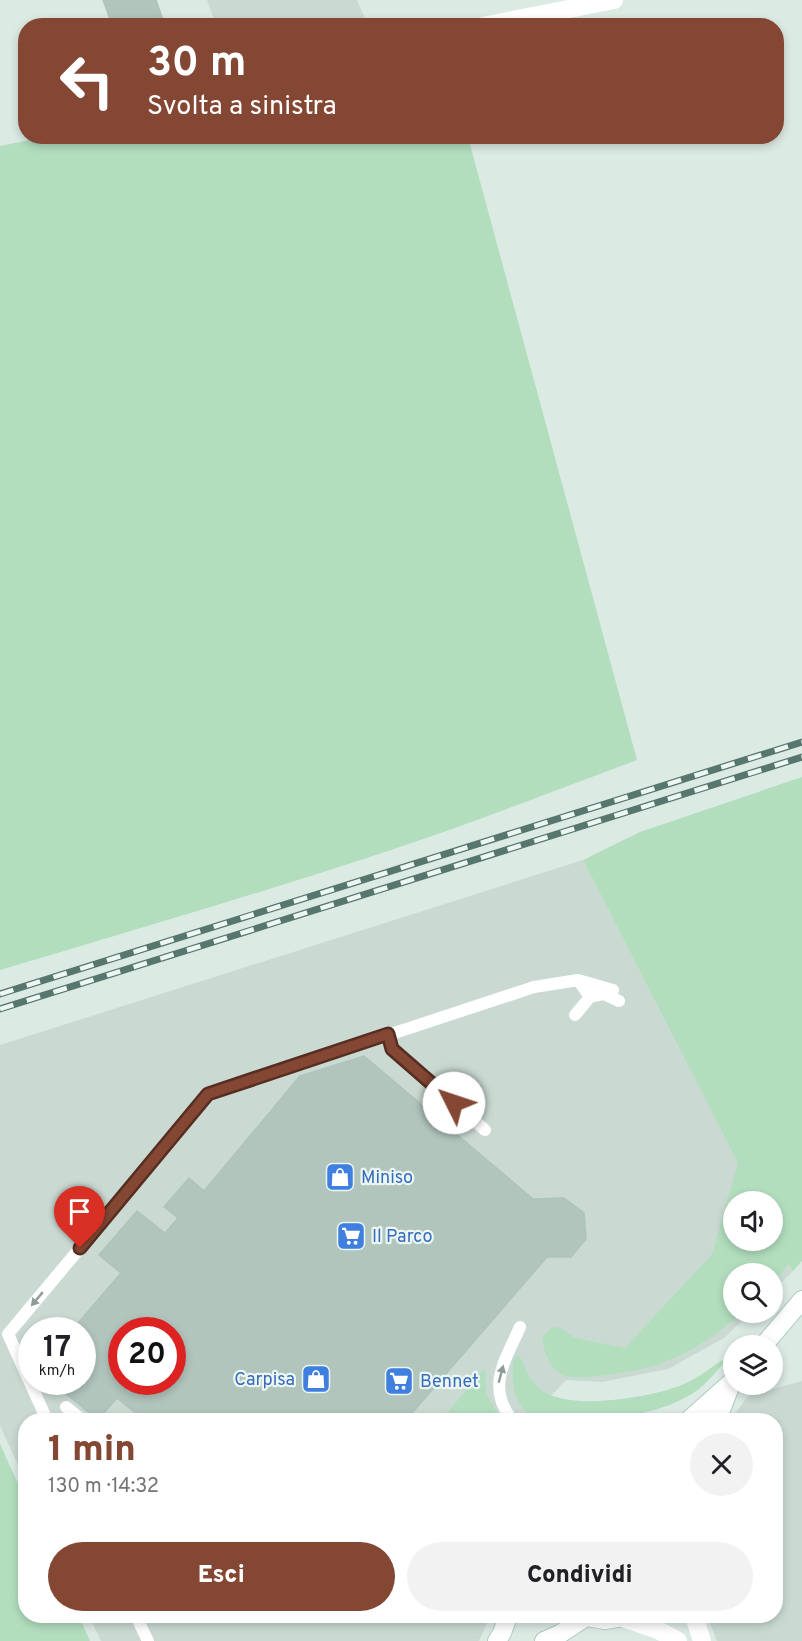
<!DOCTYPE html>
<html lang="it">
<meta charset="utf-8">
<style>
body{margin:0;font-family:Overpass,sans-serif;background:#f2f2f2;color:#202124;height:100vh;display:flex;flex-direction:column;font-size:22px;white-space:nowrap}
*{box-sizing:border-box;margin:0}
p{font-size:20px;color:#757577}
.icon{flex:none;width:33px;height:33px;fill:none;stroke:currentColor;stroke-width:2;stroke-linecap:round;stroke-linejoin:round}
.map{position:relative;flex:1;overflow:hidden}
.sheet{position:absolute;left:18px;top:1413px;width:765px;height:210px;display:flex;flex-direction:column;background:#fff;border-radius:24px;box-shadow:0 3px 9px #0003}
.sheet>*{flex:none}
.hud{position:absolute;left:18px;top:18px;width:766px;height:126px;border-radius:24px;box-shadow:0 3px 9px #0003;background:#844733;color:#fff;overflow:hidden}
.controls{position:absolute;left:723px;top:1191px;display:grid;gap:12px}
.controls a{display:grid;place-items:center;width:60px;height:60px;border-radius:50%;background:#fff;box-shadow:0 3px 9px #0003;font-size:30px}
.speed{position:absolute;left:18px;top:1317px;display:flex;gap:12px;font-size:30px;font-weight:700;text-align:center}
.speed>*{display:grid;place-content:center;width:78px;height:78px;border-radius:50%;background:#fff;box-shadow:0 3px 9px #0003;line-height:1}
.speed small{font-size:15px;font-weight:400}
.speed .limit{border:9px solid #d22;background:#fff;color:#111}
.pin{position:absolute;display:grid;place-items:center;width:51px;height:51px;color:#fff;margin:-62px -26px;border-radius:50% 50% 50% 0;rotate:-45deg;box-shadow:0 0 6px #0007}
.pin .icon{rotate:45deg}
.me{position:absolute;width:66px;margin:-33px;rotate:311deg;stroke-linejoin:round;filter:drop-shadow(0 0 4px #0008)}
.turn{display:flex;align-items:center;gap:21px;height:126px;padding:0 30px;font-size:27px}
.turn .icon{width:78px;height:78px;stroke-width:2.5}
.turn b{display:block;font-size:42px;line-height:51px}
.round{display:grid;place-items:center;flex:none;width:63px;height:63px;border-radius:32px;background:#f2f2f2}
.headline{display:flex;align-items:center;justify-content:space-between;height:102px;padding:0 30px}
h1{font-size:36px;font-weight:800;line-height:45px;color:#844733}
.action{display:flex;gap:12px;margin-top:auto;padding:12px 30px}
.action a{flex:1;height:69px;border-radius:36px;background:#844733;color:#fff;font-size:24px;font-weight:800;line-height:69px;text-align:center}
.action a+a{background:#f2f2f2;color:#202124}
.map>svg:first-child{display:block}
</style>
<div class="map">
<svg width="802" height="1641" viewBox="0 0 802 1641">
<rect width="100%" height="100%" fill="#dceae4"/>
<path fill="#cadad3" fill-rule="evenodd" d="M 207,0 L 357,0 L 368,25 L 216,25 Z
M 583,860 L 758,1201 L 734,1202 L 734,1240 L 772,1240 L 773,1230 L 793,1271 L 773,1291 L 772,1274 L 734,1274 L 734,1312 L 750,1313 L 724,1338 L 668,1369 L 602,1382 L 566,1380 L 528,1420 L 26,1420 L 25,1480 L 0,1426 L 0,1045 ZM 32,1330 L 82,1330 L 82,1382 L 32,1382 ZM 122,1330 L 172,1330 L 172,1382 L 122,1382 Z
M 802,1381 L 802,1641 L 717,1641 L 711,1626 L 710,1616 L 776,1616 L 776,1420 L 730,1420 L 748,1396 Z
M 89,1616 L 490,1616 L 479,1641 L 101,1641 Z"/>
<path fill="#b2debe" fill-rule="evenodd" d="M 45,137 L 468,137 L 637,760 C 556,790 476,822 394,849 C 264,892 132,931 0,970 L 0,146 Z
M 802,777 L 802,1261 L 793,1271 L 789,1264 L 773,1282 L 772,1274 L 734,1274 L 734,1312 L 741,1313 C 719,1334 688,1354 659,1364 C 643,1370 578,1382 563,1375 C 550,1369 542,1350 543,1336 L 552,1327 L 561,1328 L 575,1338 L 625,1348 L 712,1254 L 738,1163 L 583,860 L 640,832 ZM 734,1202 L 772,1202 L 772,1240 L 734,1240 Z
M 519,1355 C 525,1367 530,1381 541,1390 C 568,1411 648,1398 679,1386 C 694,1381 709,1369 722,1360 L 724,1363 C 716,1371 708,1382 699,1389 C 661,1417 606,1420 561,1420 C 555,1420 545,1422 539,1420 C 514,1409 511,1384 513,1361 Z
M 485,1368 L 486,1393 L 501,1420 L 441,1420 Z
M 0,1444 L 25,1499 L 26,1616 L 79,1616 L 90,1641 L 0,1641 Z"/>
<path fill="#b1c5bd" stroke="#aec4bb" stroke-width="1.5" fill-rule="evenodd" d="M 103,0 L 156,0 L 165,26 L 117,26 L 114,17 L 110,19 Z
M 364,1056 L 533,1199 L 564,1198 L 584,1213 L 586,1239 L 571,1257 L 547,1257 L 406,1420 L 144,1420 L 117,1398 L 98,1420 L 54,1384 L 57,1382 L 82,1382 L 82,1330 L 72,1330 L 121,1273 L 99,1255 L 137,1211 L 165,1233 L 178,1218 L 164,1207 L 189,1178 L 204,1191 L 300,1076 ZM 122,1330 L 172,1330 L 172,1382 L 122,1382 Z"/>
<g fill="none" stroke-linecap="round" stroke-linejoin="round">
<g stroke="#aecbc1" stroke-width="20">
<path id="secondary" d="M 763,1346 L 802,1300
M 689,1420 L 734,1380
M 717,1420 L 730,1387
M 581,1616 L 605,1620 L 629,1616
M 497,1641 L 502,1633 L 508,1616
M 544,1641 L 560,1634 L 586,1617"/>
</g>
<path stroke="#fff" stroke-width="12" d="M 590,997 L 604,994 L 619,1001
M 575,1015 L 590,997 L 578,980
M 388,1034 L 392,1049 L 485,1130
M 66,1407 L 82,1420
M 47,1420 L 8,1334 L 209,1094 L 534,987 L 578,980 L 613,990
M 512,1420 C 486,1387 505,1361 520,1327
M 136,1616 L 148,1641"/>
<path stroke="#fff" stroke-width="18" d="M 483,26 L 614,0
M 694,1616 L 702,1641
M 623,1618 L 658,1630 L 678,1641"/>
<use href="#secondary" stroke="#fff" stroke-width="18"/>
<g stroke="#57766e" stroke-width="7">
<path id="rail" d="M 0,994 L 802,742
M 0,1009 L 802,757"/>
</g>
<use href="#rail" stroke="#ecf7f2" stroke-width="4.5" stroke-dasharray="14" stroke-linecap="butt"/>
</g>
<defs><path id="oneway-solid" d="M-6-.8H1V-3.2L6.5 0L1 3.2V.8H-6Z" transform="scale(1.5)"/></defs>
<g fill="#8e9c98">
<use href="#oneway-solid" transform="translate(37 1299) rotate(130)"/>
<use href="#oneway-solid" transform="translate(501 1374) rotate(-75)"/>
</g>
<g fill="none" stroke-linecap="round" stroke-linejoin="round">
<g stroke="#562e21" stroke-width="15">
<path id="route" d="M 80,1248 L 208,1094 L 388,1034 L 392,1049 L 454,1103"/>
</g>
<use href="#route" stroke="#844733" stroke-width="10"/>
</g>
<defs>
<g id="shop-square" transform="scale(1.5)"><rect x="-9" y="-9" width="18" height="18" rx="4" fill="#3f7fe0" stroke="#ecf7f2"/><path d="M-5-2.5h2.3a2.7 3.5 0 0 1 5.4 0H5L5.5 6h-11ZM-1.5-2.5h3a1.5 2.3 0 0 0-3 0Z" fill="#fff"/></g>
<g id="supermarket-square" transform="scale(1.5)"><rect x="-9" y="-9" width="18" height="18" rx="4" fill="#3f7fe0" stroke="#ecf7f2"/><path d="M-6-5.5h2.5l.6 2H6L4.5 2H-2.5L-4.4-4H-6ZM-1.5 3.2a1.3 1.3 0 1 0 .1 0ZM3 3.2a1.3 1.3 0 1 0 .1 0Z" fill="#fff"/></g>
</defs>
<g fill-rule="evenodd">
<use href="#shop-square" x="340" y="1177"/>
<use href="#supermarket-square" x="351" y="1236"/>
<use href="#shop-square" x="316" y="1379"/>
<use href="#supermarket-square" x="399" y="1381"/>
</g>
<g text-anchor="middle" stroke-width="4.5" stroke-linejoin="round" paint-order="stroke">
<g font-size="18" fill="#366cbe" stroke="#ecf7f2" text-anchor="start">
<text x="361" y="1183">Miniso</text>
<text x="372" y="1242">Il Parco</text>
<text x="295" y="1385" text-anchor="end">Carpisa</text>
<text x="420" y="1387">Bennet</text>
</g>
</g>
</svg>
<div class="controls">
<a><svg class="icon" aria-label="sound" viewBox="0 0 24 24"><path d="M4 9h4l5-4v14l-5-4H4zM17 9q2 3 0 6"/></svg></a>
<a><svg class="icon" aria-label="search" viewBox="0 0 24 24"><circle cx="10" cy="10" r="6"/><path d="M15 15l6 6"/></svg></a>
<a><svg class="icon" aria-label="layers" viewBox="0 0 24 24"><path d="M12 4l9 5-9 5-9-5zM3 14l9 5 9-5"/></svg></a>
</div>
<div class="speed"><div>17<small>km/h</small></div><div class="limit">20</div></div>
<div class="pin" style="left:80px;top:1248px;background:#d93025"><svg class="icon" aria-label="arrive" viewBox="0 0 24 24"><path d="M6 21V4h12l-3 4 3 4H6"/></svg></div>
<svg class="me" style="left:454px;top:1103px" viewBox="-20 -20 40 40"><circle r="19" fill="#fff"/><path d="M0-13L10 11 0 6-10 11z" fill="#844733"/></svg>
<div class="hud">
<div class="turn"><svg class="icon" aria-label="left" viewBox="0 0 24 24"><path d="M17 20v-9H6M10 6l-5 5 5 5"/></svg><div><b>30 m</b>Svolta a sinistra</div></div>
</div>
<section class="sheet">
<div class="headline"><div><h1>1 min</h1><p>130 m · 14:32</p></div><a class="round"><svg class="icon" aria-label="close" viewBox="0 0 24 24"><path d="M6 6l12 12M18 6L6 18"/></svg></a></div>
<div class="action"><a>Esci</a><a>Condividi</a></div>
</section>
</div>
